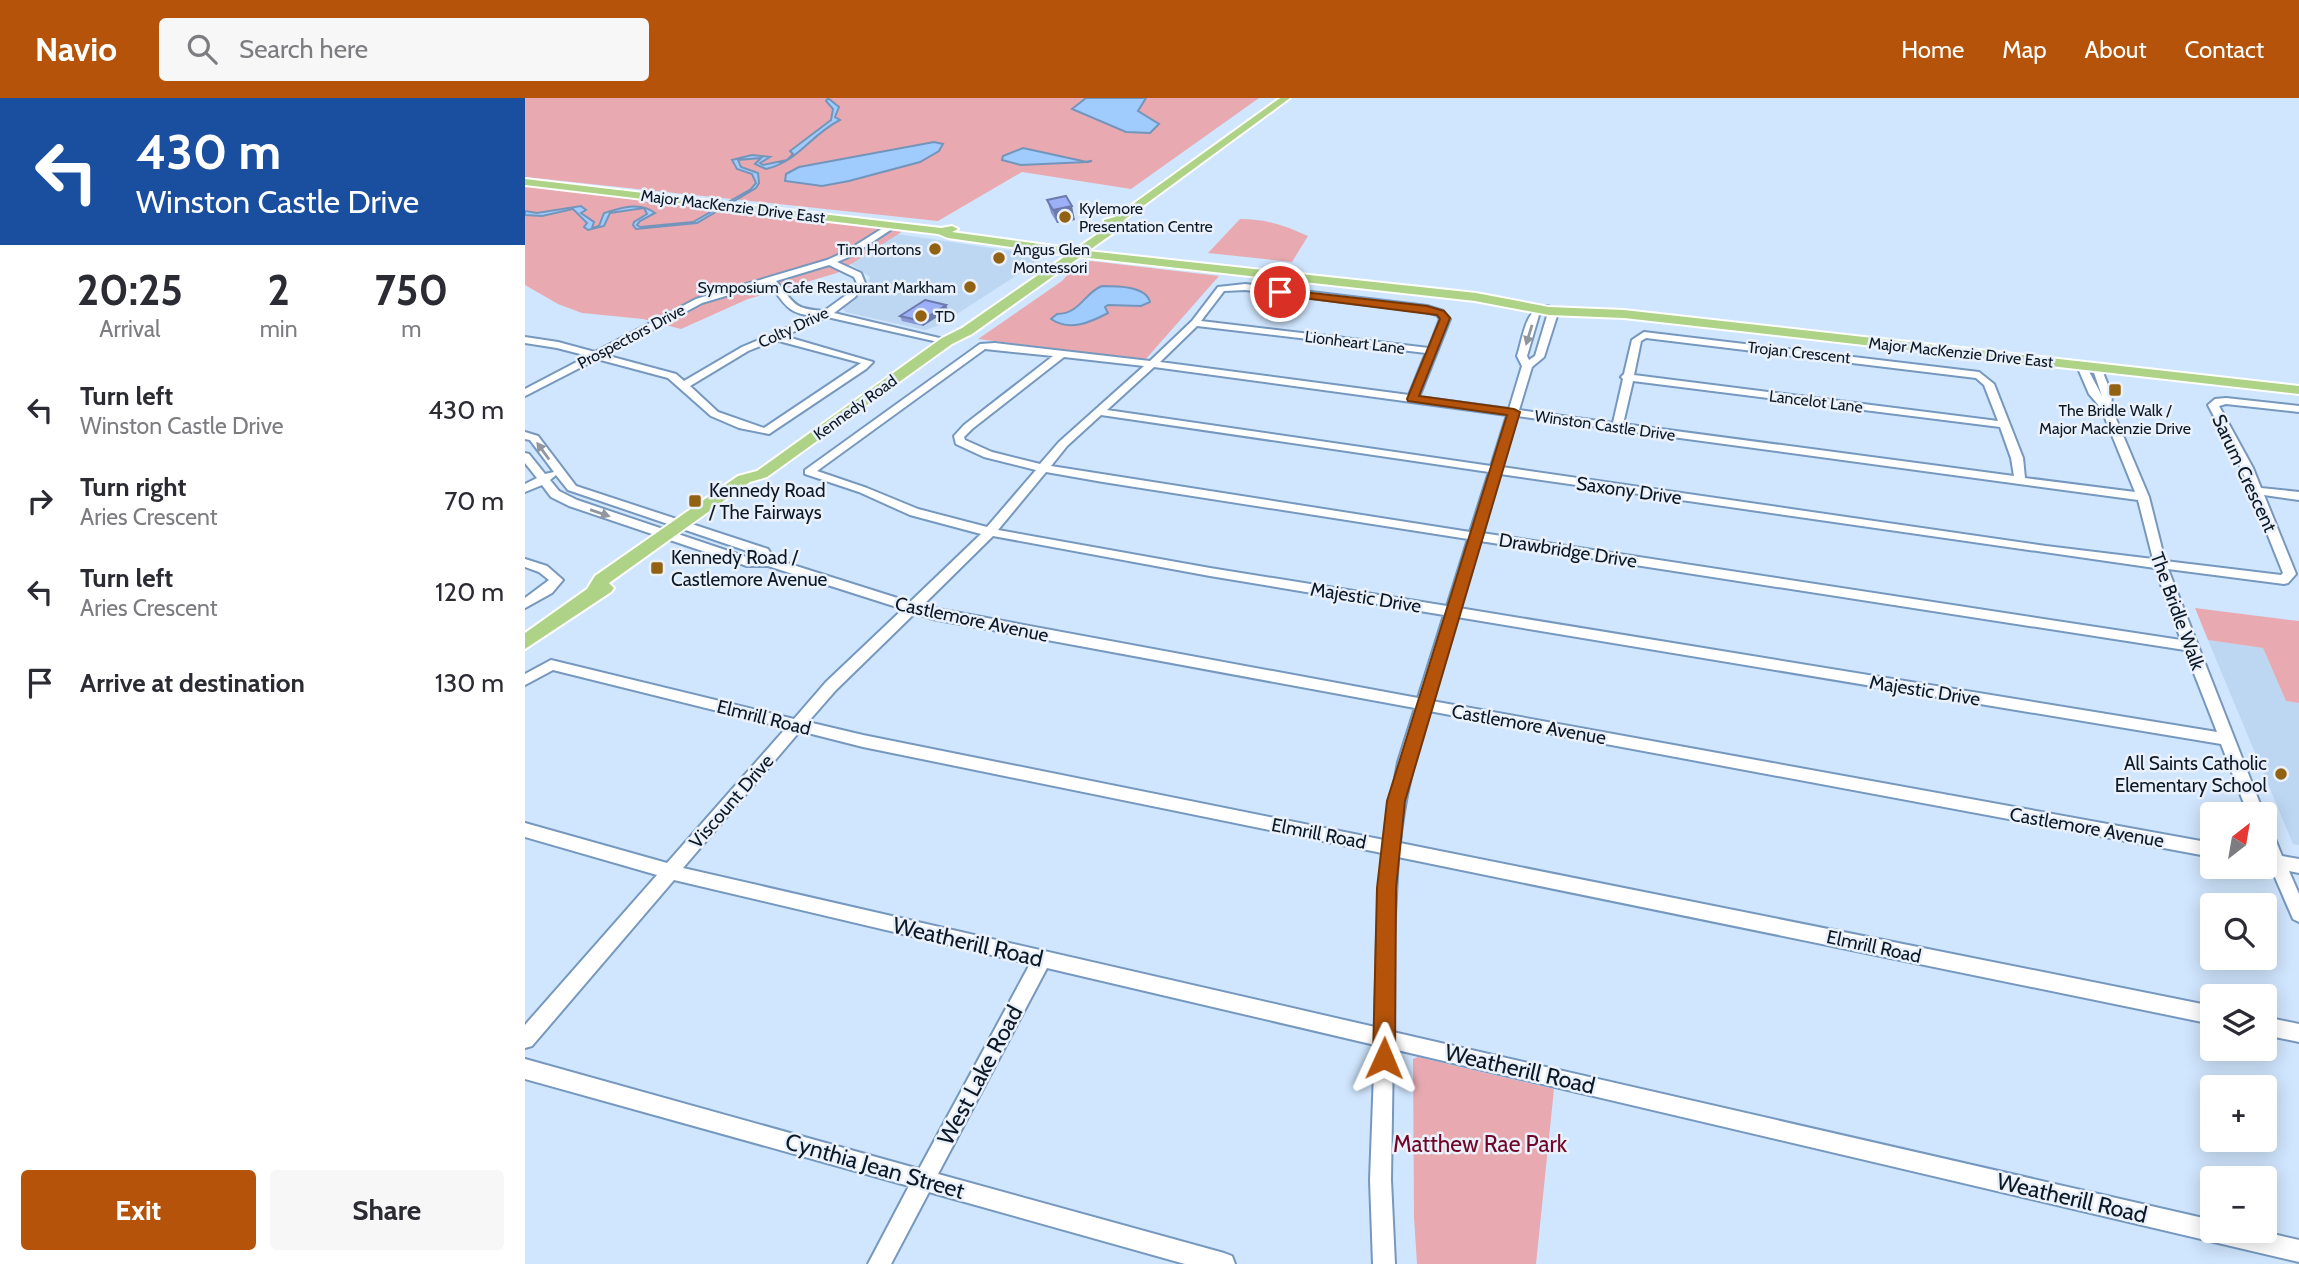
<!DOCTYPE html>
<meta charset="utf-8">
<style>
body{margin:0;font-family:Cabin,sans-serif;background:#f7f7f7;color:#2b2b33;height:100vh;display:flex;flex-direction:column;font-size:26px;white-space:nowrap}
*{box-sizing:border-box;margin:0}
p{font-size:23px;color:#7c7c81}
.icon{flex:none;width:38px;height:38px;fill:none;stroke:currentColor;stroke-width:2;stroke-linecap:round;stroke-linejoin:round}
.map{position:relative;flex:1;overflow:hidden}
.drawer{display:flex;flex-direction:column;background:#fff;width:525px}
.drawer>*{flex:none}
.guide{background:#1a4fa0;color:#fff;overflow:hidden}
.needle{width:46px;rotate:31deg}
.tools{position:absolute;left:1675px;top:704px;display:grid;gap:14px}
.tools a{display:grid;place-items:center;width:77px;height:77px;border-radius:7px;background:#fff;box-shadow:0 4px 18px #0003;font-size:35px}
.pin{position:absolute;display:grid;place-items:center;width:60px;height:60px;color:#fff;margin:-30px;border:4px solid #fff;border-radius:50%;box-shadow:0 2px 7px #0007}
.me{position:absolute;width:77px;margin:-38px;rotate:1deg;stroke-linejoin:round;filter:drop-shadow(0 0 5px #0008)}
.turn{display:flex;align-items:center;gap:24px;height:147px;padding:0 21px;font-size:32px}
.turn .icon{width:91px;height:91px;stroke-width:2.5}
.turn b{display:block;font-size:49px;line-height:60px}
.eta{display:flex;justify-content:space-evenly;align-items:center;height:119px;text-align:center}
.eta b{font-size:42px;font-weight:800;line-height:49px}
.action{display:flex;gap:14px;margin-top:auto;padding:14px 21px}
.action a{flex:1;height:80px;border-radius:7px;background:#b45309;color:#fff;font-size:28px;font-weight:800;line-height:80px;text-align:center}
.action a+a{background:#f7f7f7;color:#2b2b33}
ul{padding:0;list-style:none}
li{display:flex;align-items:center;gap:21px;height:91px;padding:0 21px}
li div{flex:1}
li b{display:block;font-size:26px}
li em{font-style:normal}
header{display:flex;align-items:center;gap:42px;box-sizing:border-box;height:98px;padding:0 35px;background:#b45309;color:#fff}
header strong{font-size:33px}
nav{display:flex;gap:38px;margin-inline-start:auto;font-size:24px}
.search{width:490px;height:63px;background:#f7f7f7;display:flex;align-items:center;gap:18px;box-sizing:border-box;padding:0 24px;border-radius:7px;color:#7c7c81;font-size:26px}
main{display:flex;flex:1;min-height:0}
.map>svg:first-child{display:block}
</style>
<header>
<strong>Navio</strong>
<div class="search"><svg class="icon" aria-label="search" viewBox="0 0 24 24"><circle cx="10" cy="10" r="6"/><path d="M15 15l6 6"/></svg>Search here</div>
<nav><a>Home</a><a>Map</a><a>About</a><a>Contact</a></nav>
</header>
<main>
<section class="drawer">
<div class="guide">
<div class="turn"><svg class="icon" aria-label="left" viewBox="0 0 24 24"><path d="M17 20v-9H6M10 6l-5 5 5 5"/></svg><div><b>430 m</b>Winston Castle Drive</div></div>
</div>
<div class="eta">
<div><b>20:25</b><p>Arrival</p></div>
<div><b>2</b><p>min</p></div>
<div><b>750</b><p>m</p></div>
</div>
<ul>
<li><svg class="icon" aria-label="left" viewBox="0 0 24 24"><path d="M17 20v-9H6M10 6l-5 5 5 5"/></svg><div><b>Turn left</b><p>Winston Castle Drive</p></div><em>430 m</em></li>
<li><svg class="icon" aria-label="right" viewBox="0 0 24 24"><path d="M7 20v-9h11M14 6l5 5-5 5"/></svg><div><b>Turn right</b><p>Aries Crescent</p></div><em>70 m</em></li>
<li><svg class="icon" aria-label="left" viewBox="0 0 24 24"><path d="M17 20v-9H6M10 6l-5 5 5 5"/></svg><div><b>Turn left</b><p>Aries Crescent</p></div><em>120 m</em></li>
<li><svg class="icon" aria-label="arrive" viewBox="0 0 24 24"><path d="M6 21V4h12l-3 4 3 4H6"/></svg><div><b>Arrive at destination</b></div><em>130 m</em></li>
</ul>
<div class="action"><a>Exit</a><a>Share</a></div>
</section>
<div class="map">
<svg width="1774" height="1166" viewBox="0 0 1774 1166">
<rect width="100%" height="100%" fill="#d0e6fe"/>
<path fill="#bdd6f2" d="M 372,136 L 513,157 L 517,161 L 415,227 L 400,232 L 320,214 L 318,209 L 341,192 L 345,179 L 324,165 Z
M 1683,542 L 1738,550 L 1761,603 L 1774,605 L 1774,747 L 1768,746 Z"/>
<path fill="#e8aab0" d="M 0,0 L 734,0 L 606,91 L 497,74 L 413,123 L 0,79 Z
M 0,81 L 386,128 L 312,175 L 223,201 L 156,231 L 118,221 L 57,215 L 33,206 L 0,187 Z
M 715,121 C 741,121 759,127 783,138 L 767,164 L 683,155 Z
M 566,163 L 694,178 L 620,262 L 453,241 L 537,183 L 551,167 Z
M 1670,510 L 1774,523 L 1774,605 L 1761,603 L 1738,550 L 1683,542 Z
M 893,959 L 1029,991 L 1011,1166 L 892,1166 L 889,1119 L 888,961 Z"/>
<path fill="#9fcbfd" stroke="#7395bc" stroke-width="2" d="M 303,0 L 314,9 L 310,19 L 315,22 C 285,37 273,64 241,71 L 230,66 L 236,60 L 213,62 L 216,69 L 233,75 L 234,85 L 231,90 L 172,125 L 111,131 L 108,127 L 109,124 L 122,116 L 119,110 L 85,115 L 79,128 L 63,132 L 59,129 L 62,125 L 48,111 L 17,118 L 0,117 L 0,113 L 12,115 L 56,108 L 61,112 L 56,115 L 69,124 L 67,130 L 74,128 L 79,115 C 96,110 115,103 130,115 L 115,123 L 112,127 L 115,129 L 168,124 L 226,91 L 231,85 L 227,76 L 212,71 L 207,62 L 227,57 L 245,59 L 235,65 L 238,67 L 262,62 L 268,56 L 265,53 L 306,22 L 308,11 L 301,3 Z
M 561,0 L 621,0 L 613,13 L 634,26 L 625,35 L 601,34 L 547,11 Z
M 409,44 L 418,46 L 414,53 L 395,64 L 324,83 L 297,88 L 260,83 L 261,76 L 274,69 Z
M 498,50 L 562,64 L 496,67 L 477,62 L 478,58 Z
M 577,188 C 592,188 621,188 625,204 L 616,208 L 583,207 L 580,209 L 583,215 C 566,224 545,234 526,221 L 532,216 C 555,216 560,194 577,188 Z"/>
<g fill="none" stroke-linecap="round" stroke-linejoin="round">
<path stroke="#7395bc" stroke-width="2.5" d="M 562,64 L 566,63"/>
<g stroke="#7698be" stroke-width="4">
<path id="minor" d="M 366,125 L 373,127 L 326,158 L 312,164 L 336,175 L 340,185 L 330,199 L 309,215 L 427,243 L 422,246 L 302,219 L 259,238 L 348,264 L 341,271 L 244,336 L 214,330 L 186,318 L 143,280 L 72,261 L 0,298 L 0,291 L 63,258 L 32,250 L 0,245 L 0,239 L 33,244 L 70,254 L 171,201 L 302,162 L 320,154 ZM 304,167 L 329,179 L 332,185 L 324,195 L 299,213 C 268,211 270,206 251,183 ZM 244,185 C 260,206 262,216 290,218 L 217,249 L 159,283 L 151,276 L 80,257 L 177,205 ZM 250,242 L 336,265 L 239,330 L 193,314 L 165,288 L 223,253 Z
M 720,186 L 902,208 L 918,213 L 925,221 L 894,299 L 984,311 L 997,268 L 992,258 C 998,241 1000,207 1023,208 L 1032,218 L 1019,259 L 1007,269 L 994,312 L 1088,325 L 1098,281 L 1096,279 L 1099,276 L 1107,242 L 1119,234 L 1454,274 L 1469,286 L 1498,360 L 1500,380 L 1610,394 L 1576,310 L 1564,296 L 1552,268 L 1560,266 L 1577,298 L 1567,269 L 1575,267 L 1587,297 L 1586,309 L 1624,399 L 1640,463 L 1756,477 L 1758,475 L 1716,370 L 1683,307 L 1690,301 L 1701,300 L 1774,308 L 1774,314 L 1701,306 L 1694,308 L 1728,370 L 1736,390 L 1774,394 L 1774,402 L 1739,397 L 1771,476 L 1763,485 L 1759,486 L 1643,471 L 1739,716 L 1723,716 L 1696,646 L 932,519 L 907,603 L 1687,745 L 1687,759 L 904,613 C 891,657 879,700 875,745 L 1687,908 L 1687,926 L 873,759 L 869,838 L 868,934 L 1687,1122 L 1687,1132 L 1731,1132 L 1774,1142 L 1774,1164 L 868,951 L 866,1082 L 870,1166 L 848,1166 L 845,1082 L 850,947 L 522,870 L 413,1076 L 699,1155 L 707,1158 L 710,1166 L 660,1166 L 404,1094 L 366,1166 L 343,1166 L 384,1088 L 0,981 L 0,961 L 394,1071 L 505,866 L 149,782 L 7,948 L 0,950 L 0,927 L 132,777 L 0,739 L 0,725 L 142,765 L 261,630 L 28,572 L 0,587 L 0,576 L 26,562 L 269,621 L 301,584 L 378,511 L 243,468 L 222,468 L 44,408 L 26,399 L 17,387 L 0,394 L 0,386 L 12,380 L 0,365 L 0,355 L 4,356 L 20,376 L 29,374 L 5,342 L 0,341 L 0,334 L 13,338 L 51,388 L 243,451 L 249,461 L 385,504 L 456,436 L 385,417 L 334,394 L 280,376 L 280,372 L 455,246 L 470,245 L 625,263 L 667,223 L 693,189 ZM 720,192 L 901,214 L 912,217 L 915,221 L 904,250 L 676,223 L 699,193 ZM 1019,214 L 1022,218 L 1010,258 L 1004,262 L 1002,258 L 1014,217 ZM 672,228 L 901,255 L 884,297 L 635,264 ZM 1121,240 L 1451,280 L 1459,287 L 1473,323 L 1109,277 L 1116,243 ZM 460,251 L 528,258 L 439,327 L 429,338 L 431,346 L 459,359 L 511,372 L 462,429 L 393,411 L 342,390 L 292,373 ZM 539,259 L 619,268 L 534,344 L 515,366 L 467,354 L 440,342 L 439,339 L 447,331 ZM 629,269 L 982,317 L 966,368 L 582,312 ZM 1108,283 L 1475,329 L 1486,360 L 1489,378 L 1098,326 ZM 576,317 L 964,374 L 945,434 L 526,368 L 542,348 ZM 992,318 L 1613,402 L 1628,461 L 1521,448 L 977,369 ZM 521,374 L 578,384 L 943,441 L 922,508 L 685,470 L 473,432 ZM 975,376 L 1630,470 L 1656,542 L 957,435 ZM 31,377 L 43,392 L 234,457 L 236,460 L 227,461 L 52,402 L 34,393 L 25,382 ZM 468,438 L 685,478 L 919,517 L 893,600 L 397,508 ZM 955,443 L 1660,552 L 1692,634 L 934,510 ZM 390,515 L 408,521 L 890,610 L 873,664 L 859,742 L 338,637 L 283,624 L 311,592 ZM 275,633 L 338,649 L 857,755 L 852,838 L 850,929 L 158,770 Z
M 0,461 L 22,468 L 38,482 L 27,495 L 0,510 L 0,500 L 24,482 L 14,474 L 0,469 Z
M 1740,729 L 1746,731 L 1757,758 L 1774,761 L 1774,775 L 1764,773 L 1774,796 L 1774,824 L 1768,821 L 1746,770 L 1738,768 L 1740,768 Z
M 1740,919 L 1774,926 L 1774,944 L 1740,937 Z"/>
</g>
<g stroke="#fff" stroke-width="4">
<path id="major" d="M 755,0 L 765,0 L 599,122 L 597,129 L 563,153 L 951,195 L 1024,209 L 1099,212 L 1774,288 L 1774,296 L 1099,220 L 1024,217 L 950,203 L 555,159 L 447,236 L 427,246 L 242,379 L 225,384 L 84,485 L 89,490 L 86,494 L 0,551 L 0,535 L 62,491 L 70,478 L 213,378 L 232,373 L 417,240 L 437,230 L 542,157 L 423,140 L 413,136 L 0,87 L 0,81 L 416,130 L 427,128 L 433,131 L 427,134 L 551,151 L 587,126 L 579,126 L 579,122 L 590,119 Z"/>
</g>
<use href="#minor" fill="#fff" fill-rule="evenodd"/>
<use href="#major" fill="#aed387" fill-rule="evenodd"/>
</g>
<path fill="#8696d4" d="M 522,102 L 550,122 L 532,125 L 526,115 Z
M 421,207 L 423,212 L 398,228 L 377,223 L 375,218 Z"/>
<path fill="#6d7aad" d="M 547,108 L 550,122 L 532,125 L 528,112 Z
M 421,207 L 423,212 L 398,228 L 396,223 Z"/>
<path fill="#9caff7" stroke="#6d7aad" stroke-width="2" d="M 541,98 L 547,108 L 528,112 L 522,102 Z
M 400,202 L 421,207 L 396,223 L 375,218 Z"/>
<defs><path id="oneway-solid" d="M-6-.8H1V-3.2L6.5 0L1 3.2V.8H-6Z" transform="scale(1.75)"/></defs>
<g fill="#91979d">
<use href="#oneway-solid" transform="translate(1004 237) rotate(107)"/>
<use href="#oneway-solid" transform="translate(18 353) rotate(-126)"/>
<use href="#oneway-solid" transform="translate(75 415) rotate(19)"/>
</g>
<path fill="#b45309" stroke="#753606" stroke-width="2" d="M 752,191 L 902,208 L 919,213 L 925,220 L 894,298 L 989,311 L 995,314 L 880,703 L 871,790 L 870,960 L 867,967 L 859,971 L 851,967 L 848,960 L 852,790 L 862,703 L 982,317 L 883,303 L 882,301 L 915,221 L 912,217 L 755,197 L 752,196 Z"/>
<g fill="#936112" stroke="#eaf1fa" stroke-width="2.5">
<circle cx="540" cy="119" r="7"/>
<circle cx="410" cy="151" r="7"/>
<circle cx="474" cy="160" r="7"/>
<circle cx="445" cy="189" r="7"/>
<circle cx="396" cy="218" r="7"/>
<rect x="1583" y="285" width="14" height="14" rx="3.5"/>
<rect x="163" y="396" width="14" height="14" rx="3.5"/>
<rect x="125" y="463" width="14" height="14" rx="3.5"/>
<circle cx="1756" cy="676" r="7"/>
</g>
<g text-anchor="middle" stroke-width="5" stroke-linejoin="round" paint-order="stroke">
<g font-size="16" fill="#0b1826" stroke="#eaf1fa">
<text transform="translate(208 108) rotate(7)" y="6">Major MacKenzie Drive East</text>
<text transform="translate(268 229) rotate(-25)" y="6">Colty Drive</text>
<text transform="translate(106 238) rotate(-28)" y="6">Prospectors Drive</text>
<text transform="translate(830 244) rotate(7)" y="6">Lionheart Lane</text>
<text transform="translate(1274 254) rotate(6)" y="6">Trojan Crescent</text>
<text transform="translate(1436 254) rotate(6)" y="6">Major MacKenzie Drive East</text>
<text transform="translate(1291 303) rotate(7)" y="6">Lancelot Lane</text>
<text transform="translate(330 309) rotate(-36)" y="6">Kennedy Road</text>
<text transform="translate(1080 327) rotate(8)" y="6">Winston Castle Drive</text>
</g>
<g font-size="16" fill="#0b1826" stroke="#eaf1fa" text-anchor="start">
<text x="554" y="116">Kylemore<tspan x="554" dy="18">Presentation Centre</tspan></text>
<text x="396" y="157" text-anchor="end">Tim Hortons</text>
<text x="488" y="157">Angus Glen<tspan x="488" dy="18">Montessori</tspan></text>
<text x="431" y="195" text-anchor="end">Symposium Cafe Restaurant Markham</text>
<text x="410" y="224">TD</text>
<text x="1590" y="318" text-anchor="middle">The Bridle Walk /<tspan x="1590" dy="18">Major Mackenzie Drive</tspan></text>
</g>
<g font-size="19" fill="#0b1826" stroke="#eaf1fa">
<text transform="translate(1720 375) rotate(65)" y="7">Sarum Crescent</text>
<text transform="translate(1104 392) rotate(8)" y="7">Saxony Drive</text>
<text transform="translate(1043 452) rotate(9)" y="7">Drawbridge Drive</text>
<text transform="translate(841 499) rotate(9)" y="7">Majestic Drive</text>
<text transform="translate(1653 513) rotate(70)" y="7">The Bridle Walk</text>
<text transform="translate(447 521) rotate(12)" y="7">Castlemore Avenue</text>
<text transform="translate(1400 592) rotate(9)" y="7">Majestic Drive</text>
<text transform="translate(239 619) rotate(14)" y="7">Elmrill Road</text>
<text transform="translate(1004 626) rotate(10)" y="7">Castlemore Avenue</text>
<text transform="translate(206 703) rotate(-49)" y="7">Viscount Drive</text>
<text transform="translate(1562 729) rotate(10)" y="7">Castlemore Avenue</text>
<text transform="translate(794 735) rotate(11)" y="7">Elmrill Road</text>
<text transform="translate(1349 848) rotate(12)" y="7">Elmrill Road</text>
</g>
<g font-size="19" fill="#0b1826" stroke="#eaf1fa" text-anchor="start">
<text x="184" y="399">Kennedy Road<tspan x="184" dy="22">/ The Fairways</tspan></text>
<text x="146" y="466">Kennedy Road /<tspan x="146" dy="22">Castlemore Avenue</tspan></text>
<text x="1742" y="672" text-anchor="end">All Saints Catholic<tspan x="1742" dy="22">Elementary School</tspan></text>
</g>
<g font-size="23" fill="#0b1826" stroke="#eaf1fa">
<text transform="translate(443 844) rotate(13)" y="8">Weatherill Road</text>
<text transform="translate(995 971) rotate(13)" y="8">Weatherill Road</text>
<text transform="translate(455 977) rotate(-62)" y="8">West Lake Road</text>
<text transform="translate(350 1068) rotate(16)" y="8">Cynthia Jean Street</text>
<text transform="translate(1547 1100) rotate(13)" y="8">Weatherill Road</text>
</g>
<g font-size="23" fill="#710728" stroke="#eaf1fa">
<text x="955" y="1054">Matthew Rae Park</text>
</g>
</g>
</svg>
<div class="tools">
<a><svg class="needle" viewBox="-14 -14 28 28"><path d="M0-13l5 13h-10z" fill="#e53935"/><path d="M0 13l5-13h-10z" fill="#7c7c81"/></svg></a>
<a><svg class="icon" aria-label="search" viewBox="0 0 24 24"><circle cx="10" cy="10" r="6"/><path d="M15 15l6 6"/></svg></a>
<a><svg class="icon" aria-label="layers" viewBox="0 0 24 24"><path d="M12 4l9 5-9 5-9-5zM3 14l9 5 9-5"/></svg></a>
<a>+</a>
<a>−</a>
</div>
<div class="pin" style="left:755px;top:194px;background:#d93025"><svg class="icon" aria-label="arrive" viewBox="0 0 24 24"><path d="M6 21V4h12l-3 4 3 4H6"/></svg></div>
<svg class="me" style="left:859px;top:960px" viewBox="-20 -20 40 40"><path d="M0-17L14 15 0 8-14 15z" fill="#b45309" stroke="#fff" stroke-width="4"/></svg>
</div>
</main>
